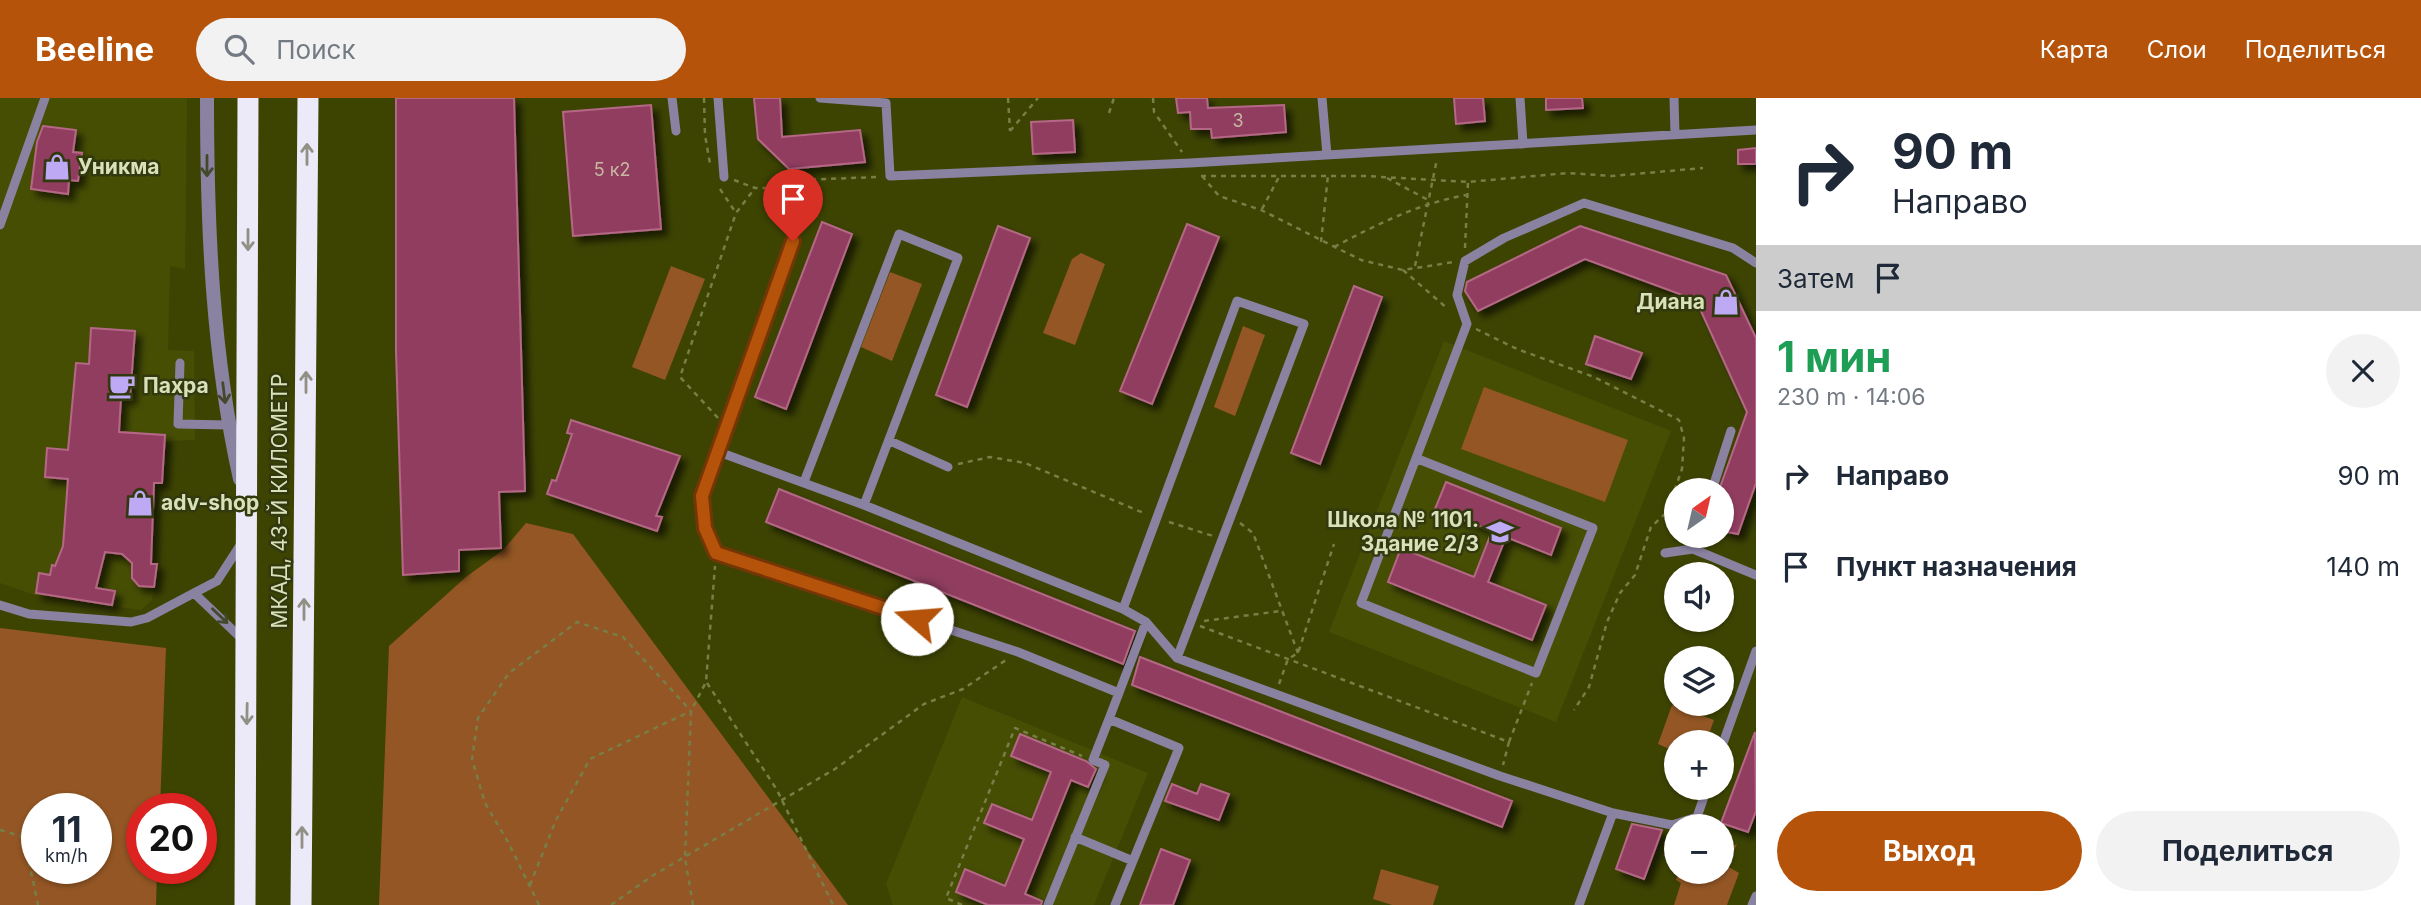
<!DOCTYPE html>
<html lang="ru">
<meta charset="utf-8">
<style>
body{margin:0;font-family:Inter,sans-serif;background:#f2f2f3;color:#1f2937;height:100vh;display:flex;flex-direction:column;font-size:26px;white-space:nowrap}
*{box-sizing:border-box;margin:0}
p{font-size:23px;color:#747a83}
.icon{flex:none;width:38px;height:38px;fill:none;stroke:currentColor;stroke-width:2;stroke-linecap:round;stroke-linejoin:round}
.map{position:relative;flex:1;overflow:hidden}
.side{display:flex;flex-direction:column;background:#fff;width:665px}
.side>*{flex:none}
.top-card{background:#fff;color:#1f2937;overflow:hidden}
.needle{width:46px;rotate:34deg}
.tools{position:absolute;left:1664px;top:380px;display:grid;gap:14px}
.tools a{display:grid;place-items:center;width:70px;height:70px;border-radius:50%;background:#fff;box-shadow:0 2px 5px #0004;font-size:35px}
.speed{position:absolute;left:21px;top:695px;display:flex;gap:14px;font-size:35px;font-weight:700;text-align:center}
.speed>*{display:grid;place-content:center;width:91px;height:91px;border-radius:50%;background:#fff;box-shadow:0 2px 5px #0004;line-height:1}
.speed small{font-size:18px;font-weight:400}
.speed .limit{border:10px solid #d22;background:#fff;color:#111}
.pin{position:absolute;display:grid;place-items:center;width:60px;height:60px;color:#fff;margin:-72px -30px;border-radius:50% 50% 50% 0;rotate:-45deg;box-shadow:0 0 7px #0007}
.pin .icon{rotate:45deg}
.me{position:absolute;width:77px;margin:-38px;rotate:288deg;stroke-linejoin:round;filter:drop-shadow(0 0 5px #0008)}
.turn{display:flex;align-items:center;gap:24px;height:147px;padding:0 21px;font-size:32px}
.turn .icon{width:91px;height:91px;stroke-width:2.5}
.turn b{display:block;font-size:49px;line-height:60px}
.then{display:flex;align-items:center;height:66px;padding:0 21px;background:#0003;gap:14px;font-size:26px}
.round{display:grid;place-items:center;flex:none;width:74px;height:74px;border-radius:37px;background:#f2f2f3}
.summary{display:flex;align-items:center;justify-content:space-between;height:119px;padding:0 21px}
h1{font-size:42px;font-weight:700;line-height:52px;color:#1e9e55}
.cta{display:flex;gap:14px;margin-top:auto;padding:14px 21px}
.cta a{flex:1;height:80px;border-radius:42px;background:#b45309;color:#fff;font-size:28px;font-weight:700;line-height:80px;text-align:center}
.cta a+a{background:#f2f2f3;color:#1f2937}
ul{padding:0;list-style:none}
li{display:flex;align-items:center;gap:21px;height:91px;padding:0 21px}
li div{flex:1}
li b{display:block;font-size:26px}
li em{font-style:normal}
header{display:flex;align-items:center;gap:42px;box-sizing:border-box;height:98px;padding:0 35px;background:#b45309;color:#fff}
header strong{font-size:33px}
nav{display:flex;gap:38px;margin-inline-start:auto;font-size:24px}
.search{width:490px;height:63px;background:#f2f2f3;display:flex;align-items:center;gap:18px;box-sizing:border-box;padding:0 24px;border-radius:38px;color:#747a83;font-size:26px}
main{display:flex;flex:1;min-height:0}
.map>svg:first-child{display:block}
</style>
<header>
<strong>Beeline</strong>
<div class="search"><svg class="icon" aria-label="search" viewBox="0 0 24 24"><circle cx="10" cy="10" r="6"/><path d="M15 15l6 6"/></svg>Поиск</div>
<nav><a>Карта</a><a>Слои</a><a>Поделиться</a></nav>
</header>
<main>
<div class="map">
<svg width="1756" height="807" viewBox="0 0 1756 807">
<defs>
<filter id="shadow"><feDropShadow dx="6" dy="6" stdDeviation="3.5" flood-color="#0009"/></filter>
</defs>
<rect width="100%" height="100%" fill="#3d4402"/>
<path fill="#464e04" d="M 0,0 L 187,0 L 185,171 L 170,168 L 168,252 L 194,253 L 195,342 L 165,343 L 162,385 L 154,385 L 151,465 L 157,466 L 156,476 L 152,502 L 141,512 L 35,497 L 0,485 Z
M 1444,243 L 1671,333 L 1556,624 L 1329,534 Z
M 962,599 L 1148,675 L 1094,807 L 893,807 L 886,786 Z"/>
<path fill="#935624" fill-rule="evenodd" d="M 1081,155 L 1105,166 L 1075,247 L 1043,235 L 1072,161 Z
M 671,168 L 705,181 L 665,282 L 632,269 Z
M 890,174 L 922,186 L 892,263 L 861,249 Z
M 1243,228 L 1265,237 L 1235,318 L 1214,309 Z
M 1484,289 L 1628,342 L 1605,404 L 1461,351 Z
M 526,425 L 573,436 L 848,807 L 379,807 L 389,548 L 466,479 L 503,452 Z
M 0,530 L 166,550 L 160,710 L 142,710 L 142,770 L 157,770 L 156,807 L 0,807 ZM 37,710 L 96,710 L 96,770 L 37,770 Z
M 1672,607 L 1714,622 L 1706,644 L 1676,644 L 1676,654 L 1658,646 Z
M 1737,746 L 1727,768 L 1739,775 L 1727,807 L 1674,807 L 1681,785 L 1676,782 L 1679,774 L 1722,774 L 1722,752 Z
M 1381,771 L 1439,788 L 1433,807 L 1392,807 L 1373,801 Z"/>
<path fill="#903d5f" stroke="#b56886" stroke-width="2" filter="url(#shadow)" d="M 396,0 L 514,0 L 525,393 L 499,394 L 501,450 L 459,452 L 459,473 L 403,477 L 396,253 Z
M 754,0 L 780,0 L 782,39 L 860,32 L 865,64 L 789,71 L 758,41 Z
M 1176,0 L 1207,0 L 1208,10 L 1284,7 L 1286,34 L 1212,40 L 1211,31 L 1191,31 L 1190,14 L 1178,15 Z
M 1454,0 L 1483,0 L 1485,23 L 1456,26 Z
M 1546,0 L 1582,0 L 1583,10 L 1546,12 Z
M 651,7 L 661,131 L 573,138 L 563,14 Z
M 1073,22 L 1075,54 L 1033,56 L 1031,24 Z
M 43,28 L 76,32 L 73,54 L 82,55 L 78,83 L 69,82 L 68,96 L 31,91 L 37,44 Z
M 1756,50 L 1756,66 L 1738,66 L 1738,52 Z
M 822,124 L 852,136 L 786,311 L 755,299 Z
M 1187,126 L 1219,139 L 1152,306 L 1120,293 Z
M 998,128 L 1030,140 L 967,309 L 936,297 Z
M 1580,128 L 1726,177 L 1756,240 L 1756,385 L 1738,436 L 1722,433 L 1722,392 L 1719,392 L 1747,314 L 1696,202 L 1585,161 L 1478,213 L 1465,193 L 1467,184 Z
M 1354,188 L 1382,199 L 1320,366 L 1291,355 Z
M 91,230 L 135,233 L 130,300 L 121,300 L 119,334 L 165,337 L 162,385 L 154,385 L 151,466 L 157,466 L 154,489 L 139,488 L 132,480 L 132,465 L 122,456 L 105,454 L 96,490 L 115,493 L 112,507 L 36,495 L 39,475 L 50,477 L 52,467 L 55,468 L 63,448 L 68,381 L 45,379 L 47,350 L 68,352 L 76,265 L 89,266 Z
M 1595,238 L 1642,255 L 1631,281 L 1586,266 Z
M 571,322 L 680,358 L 656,418 L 662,419 L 657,433 L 547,396 L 552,382 L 556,383 L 572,336 L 567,335 Z
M 1446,384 L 1561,430 L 1551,457 L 1506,439 L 1488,484 L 1546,507 L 1532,542 L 1388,484 L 1401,450 L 1474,479 L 1492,433 L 1435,411 Z
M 779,391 L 1135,533 L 1123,566 L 766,424 Z
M 1140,559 L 1512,703 L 1502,729 L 1132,587 Z
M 1755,634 L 1756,713 L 1748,734 L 1721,725 Z
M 1020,636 L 1086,663 L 1096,671 L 1088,689 L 1071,682 L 1025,796 L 1042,803 L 1041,807 L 988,807 L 956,794 L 965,771 L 1005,788 L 1024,741 L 984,725 L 992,706 L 1032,722 L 1051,674 L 1011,658 Z
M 1172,686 L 1197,696 L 1201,686 L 1229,696 L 1219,722 L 1165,703 Z
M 1632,726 L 1662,732 L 1644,781 L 1616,771 Z
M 1161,751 L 1190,762 L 1173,807 L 1140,807 Z"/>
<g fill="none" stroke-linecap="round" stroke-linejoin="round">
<path stroke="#777e46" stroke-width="2.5" stroke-dasharray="5 5" stroke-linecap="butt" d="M 704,0 L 705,37 L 710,66
M 1008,0 L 1010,33
M 1153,0 L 1154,14 L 1182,54
M 1109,15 L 1114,0
M 1010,33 L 1038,0
M 1201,78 L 1366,78 L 1468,84 L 1568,75 L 1612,78 L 1703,70
M 1202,78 L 1219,98 L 1261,112 L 1361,162 L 1403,172 L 1454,164
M 1387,80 L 1430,103
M 734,82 L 755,90 L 777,90 L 799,82 L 878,79
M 720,91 L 736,115
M 1262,111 L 1280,77
M 1321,144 L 1328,77
M 1334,149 C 1378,126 1417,106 1466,97
M 1465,150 L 1468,84
M 1415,168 L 1437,61
M 1403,172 L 1448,211
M 1476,231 L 1517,251 L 1594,279 L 1679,322 L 1684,340 L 1682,371 L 1667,414 L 1651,429 L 1635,477 L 1620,495 L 1607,524 L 1589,589 L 1574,612
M 718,320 L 680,279 L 736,115 L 755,90
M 958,366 L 990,359 L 1025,365 L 1146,416
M 1169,424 L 1213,438
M 1240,425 L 1253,435 L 1298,555
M 1204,523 L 1281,513
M 1200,528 L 1509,644 L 1503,667
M 707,585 L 777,692 L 833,807
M 1279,586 L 1288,561 L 1298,555 L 1334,446
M 1509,644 L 1532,585
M 0,732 L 24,739 L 38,807
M 530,787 L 556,722 L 590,661 L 691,613
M 539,807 L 508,744 L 485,705 L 472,661 L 478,620 L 509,575 L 577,524 L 623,539 L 691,613
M 611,807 L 652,778 L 835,671 L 924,606 L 963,591 L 1006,562
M 693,807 L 685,760 L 691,613 L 706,584 L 715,468
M 962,807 L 946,800 L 1015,630 L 1082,658"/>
<path stroke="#8a82a1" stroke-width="9" d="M 672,0 L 676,33
M 718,0 L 724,79
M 820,0 L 886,5 L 890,78 L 1190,65 L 1756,32
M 1322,0 L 1327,57
M 1520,0 L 1523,46
M 1674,0 L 1675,36
M 0,127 L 45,0
M 180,265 L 178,326 L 228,327
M 890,343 L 948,369
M 719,354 L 793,143
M 1418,361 L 1593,430 L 1536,575 L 1361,505 L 1467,226 L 1457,197 L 1465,163 L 1504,140 L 1584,105 L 1733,150 L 1756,165
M 804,384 L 899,136 L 958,160 L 864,407
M 1712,392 L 1731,333
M 241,446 L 217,483 L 194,495 L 242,541
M 1693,451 L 1698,438
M 1665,455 L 1693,451 L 1756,477
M 0,507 L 29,516 L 131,524 L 147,520 L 194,495
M 1123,511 L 1237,203 L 1304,226 L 1177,560
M 1119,595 L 1018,554 L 716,455 C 697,413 703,395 719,354 L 864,407 L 1123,511 L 1146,524 L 1177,560 L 1500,678 L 1613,715 L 1579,807
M 1722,648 L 1756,553
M 1613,715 L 1672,727 L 1697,719 L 1707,690
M 1075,739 L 1133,763
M 1048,807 L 1105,667 L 1093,662 L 1109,621
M 1115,807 L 1179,650 L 1109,621 L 1146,524
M 1752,807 L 1756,798"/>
<path stroke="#8a82a1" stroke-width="14" d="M 207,0 C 207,128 212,255 240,381"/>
<path stroke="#ece9f8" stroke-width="21" d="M 245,807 L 248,0
M 301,807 L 308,0"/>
</g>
<defs><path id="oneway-shaft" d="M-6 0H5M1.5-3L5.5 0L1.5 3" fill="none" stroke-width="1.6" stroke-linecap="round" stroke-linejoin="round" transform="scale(1.75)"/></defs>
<g stroke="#909184">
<use href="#oneway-shaft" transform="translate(307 56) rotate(-90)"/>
<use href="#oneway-shaft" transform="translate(248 142) rotate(90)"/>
<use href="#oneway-shaft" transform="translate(306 284) rotate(-90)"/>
<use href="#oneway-shaft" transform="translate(304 511) rotate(-90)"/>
<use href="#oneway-shaft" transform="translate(247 616) rotate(91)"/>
<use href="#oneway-shaft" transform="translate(302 739) rotate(-90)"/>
</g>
<g stroke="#44482c">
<use href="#oneway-shaft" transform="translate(207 68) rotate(90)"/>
<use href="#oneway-shaft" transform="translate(224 295) rotate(83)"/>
<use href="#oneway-shaft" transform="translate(220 518) rotate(44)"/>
</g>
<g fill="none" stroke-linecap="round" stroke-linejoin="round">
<g stroke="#753606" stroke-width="18">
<path id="route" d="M 793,143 L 702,398 L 705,430 L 716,455 L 917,521"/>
</g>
<use href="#route" stroke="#b45309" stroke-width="12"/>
</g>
<defs>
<g id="shop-bare" transform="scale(2.1)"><path d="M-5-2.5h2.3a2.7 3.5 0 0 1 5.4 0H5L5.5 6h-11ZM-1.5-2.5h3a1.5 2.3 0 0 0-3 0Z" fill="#bea9f5" stroke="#33390f" stroke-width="2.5" paint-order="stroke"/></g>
<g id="cafe-bare" transform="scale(2.1)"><path d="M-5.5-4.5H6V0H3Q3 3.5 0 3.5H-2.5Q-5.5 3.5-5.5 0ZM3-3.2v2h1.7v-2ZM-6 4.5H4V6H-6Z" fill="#bea9f5" stroke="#33390f" stroke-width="2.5" paint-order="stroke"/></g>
<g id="school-bare" transform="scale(2.1)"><path d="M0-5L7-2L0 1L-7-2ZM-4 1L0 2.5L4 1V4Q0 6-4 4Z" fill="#bea9f5" stroke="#33390f" stroke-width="2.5" paint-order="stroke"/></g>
</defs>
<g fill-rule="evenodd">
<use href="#shop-bare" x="57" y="69"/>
<use href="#shop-bare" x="1726" y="204"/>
<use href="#cafe-bare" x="122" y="288"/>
<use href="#shop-bare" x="140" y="405"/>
<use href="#school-bare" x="1500" y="434"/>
</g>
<g text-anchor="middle" stroke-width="5" stroke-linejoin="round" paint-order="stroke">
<g font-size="18" fill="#c7b8a3">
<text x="1238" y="29">3</text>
<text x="612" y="78">5 к2</text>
</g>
<g font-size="21" font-weight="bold" fill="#d9e1ba" stroke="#33390f" text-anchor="start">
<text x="78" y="76">Уникма</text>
<text x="1705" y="211" text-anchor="end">Диана</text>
<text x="143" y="295">Пахра</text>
<text x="161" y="412">adv-shop</text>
<text x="1479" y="429" text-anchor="end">Школа № 1101.<tspan x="1479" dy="24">Здание 2/3</tspan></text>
</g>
<g font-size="21" fill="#d9e1ba" stroke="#33390f">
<text transform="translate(280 403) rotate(-90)" y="7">МКАД, 43-Й КИЛОМЕТР</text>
</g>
</g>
</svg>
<div class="tools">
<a><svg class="needle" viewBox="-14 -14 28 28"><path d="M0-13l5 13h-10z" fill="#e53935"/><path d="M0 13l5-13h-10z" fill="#747a83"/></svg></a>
<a><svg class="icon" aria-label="sound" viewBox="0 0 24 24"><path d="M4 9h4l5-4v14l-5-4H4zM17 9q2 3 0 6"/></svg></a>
<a><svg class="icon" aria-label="layers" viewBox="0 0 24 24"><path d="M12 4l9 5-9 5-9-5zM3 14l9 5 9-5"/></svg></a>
<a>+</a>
<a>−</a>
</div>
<div class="speed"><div>11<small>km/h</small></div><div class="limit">20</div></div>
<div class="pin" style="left:793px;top:143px;background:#d93025"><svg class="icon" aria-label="arrive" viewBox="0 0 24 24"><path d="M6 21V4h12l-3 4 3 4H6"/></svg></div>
<svg class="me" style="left:917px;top:521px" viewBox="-20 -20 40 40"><circle r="19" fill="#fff"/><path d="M0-13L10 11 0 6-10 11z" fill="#b45309"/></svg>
</div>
<section class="side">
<div class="top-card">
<div class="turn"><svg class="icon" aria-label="right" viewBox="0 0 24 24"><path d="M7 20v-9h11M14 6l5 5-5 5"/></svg><div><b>90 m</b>Направо</div></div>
<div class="then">Затем<svg class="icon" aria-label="arrive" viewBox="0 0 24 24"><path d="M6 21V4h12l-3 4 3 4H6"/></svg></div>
</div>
<div class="summary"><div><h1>1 мин</h1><p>230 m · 14:06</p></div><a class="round"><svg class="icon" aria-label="close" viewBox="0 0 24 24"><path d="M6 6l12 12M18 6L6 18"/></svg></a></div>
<ul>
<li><svg class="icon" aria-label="right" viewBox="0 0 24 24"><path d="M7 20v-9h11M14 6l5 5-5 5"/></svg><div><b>Направо</b></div><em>90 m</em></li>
<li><svg class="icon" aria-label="arrive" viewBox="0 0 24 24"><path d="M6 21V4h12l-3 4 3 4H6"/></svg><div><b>Пункт назначения</b></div><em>140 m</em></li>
</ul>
<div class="cta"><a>Выход</a><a>Поделиться</a></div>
</section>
</main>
